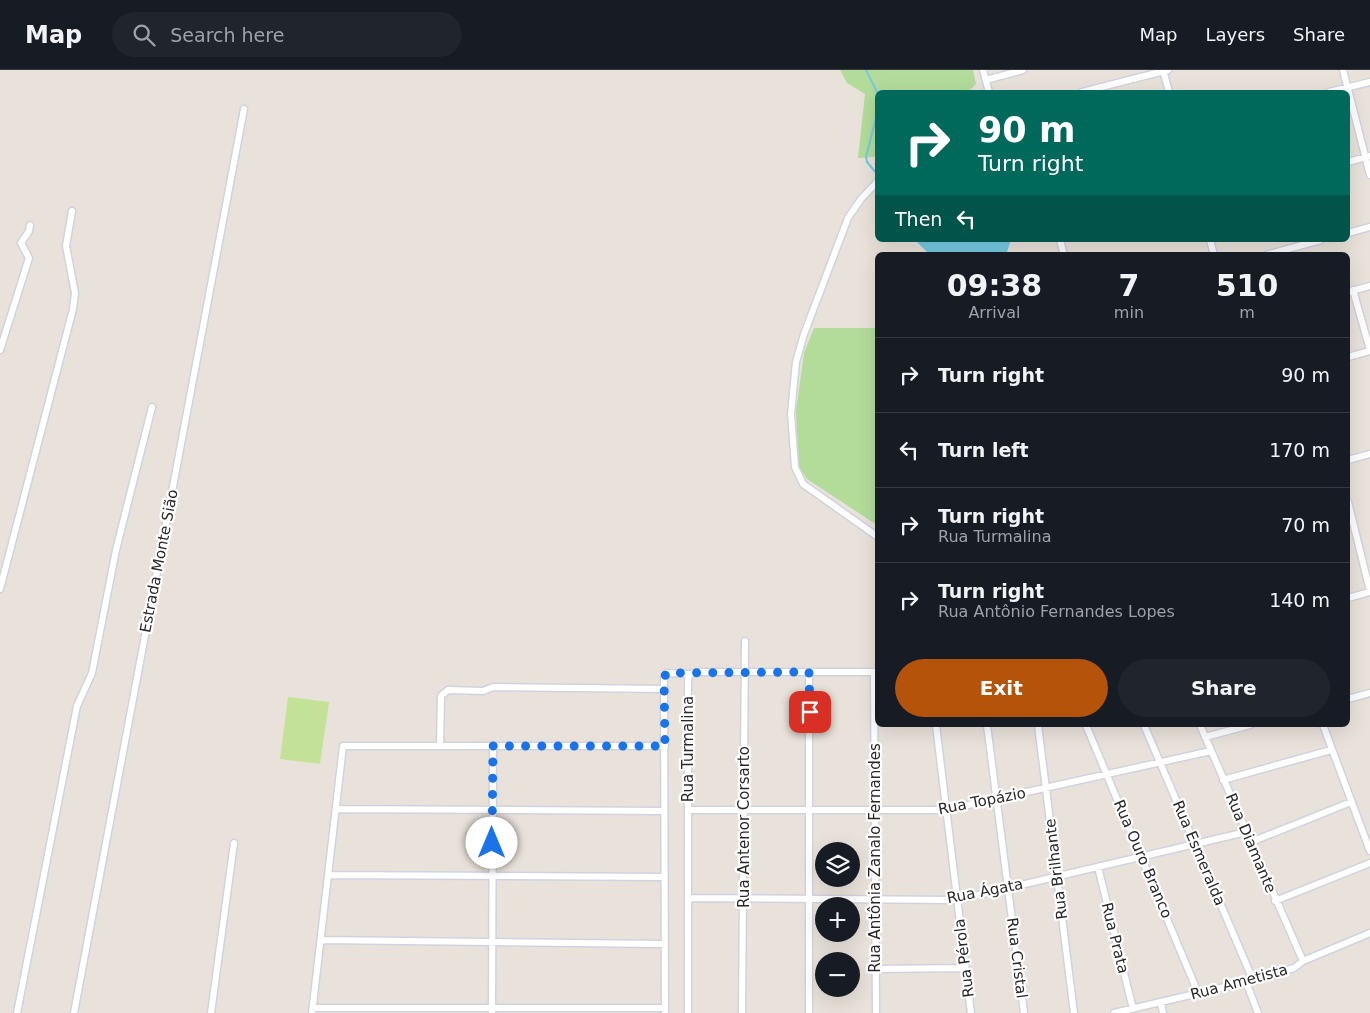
<!DOCTYPE html>
<meta charset="utf-8">
<style>
body{margin:0;font-family:"DejaVu Sans",sans-serif;background:#20242c;color:#f1f3f6;height:100vh;display:flex;flex-direction:column;font-size:19px;white-space:nowrap}
*{box-sizing:border-box;margin:0}
p{font-size:16px;color:#9ea1a6}
.icon{flex:none;width:28px;height:28px;fill:none;stroke:currentColor;stroke-width:2;stroke-linecap:round;stroke-linejoin:round}
.map{position:relative;flex:1;overflow:hidden}
.drawer{position:absolute;left:875px;top:182px;width:475px;height:475px;display:flex;flex-direction:column;background:#171b24;border-radius:8px;box-shadow:0 5px 20px #0002}
.drawer>*{flex:none}
.guide{position:absolute;left:875px;top:20px;width:475px;height:152px;border-radius:8px;box-shadow:0 5px 20px #0002;background:#00695c;color:#fff;overflow:hidden}
.tools{position:absolute;left:815px;top:772px;display:grid;gap:10px}
.tools a{display:grid;place-items:center;width:45px;height:45px;border-radius:50%;background:#171b24;box-shadow:0 5px 20px #0002;font-size:25px}
.pin{position:absolute;display:grid;place-items:center;width:42px;height:42px;color:#fff;margin:-21px;border-radius:10px;box-shadow:0 2px 8px #0006}
.me{position:absolute;width:55px;margin:-28px;rotate:0deg;stroke-linejoin:round;filter:drop-shadow(0 0 4px #0008)}
.turn{display:flex;align-items:center;gap:18px;height:105px;padding:0 20px;font-size:22px}
.turn .icon{width:65px;height:65px;stroke-width:2.5}
.turn b{display:block;font-size:35px;line-height:42px}
.then{display:flex;align-items:center;height:48px;padding:0 20px;background:#0003;gap:10px;font-size:19px}
.eta{display:flex;justify-content:space-evenly;align-items:center;height:85px;text-align:center}
.eta b{font-size:30px;font-weight:600;line-height:35px}
.cta{display:flex;gap:10px;margin-top:auto;padding:10px 20px}
.cta a{flex:1;height:58px;border-radius:30px;background:#b45309;color:#fff;font-size:20px;font-weight:600;line-height:58px;text-align:center}
.cta a+a{background:#20242c;color:#f1f3f6}
ul{padding:0;list-style:none}
li{display:flex;align-items:center;gap:15px;height:75px;padding:0 20px;border-top:1px solid #363941}
li div{flex:1}
li b{display:block;font-size:19px}
li em{font-style:normal}
header{display:flex;align-items:center;gap:30px;box-sizing:border-box;height:70px;padding:0 25px;background:#171b24;border-bottom:1px solid #363941}
header strong{font-size:24px}
nav{display:flex;gap:28px;margin-inline-start:auto;font-size:18px}
.search{width:350px;height:45px;background:#20242c;display:flex;align-items:center;gap:12px;box-sizing:border-box;padding:0 18px;border-radius:28px;color:#9ea1a6;font-size:19px}
.map>svg:first-child{display:block}
</style>
<header>
<strong>Map</strong>
<div class="search"><svg class="icon" aria-label="search" viewBox="0 0 24 24"><circle cx="10" cy="10" r="6"/><path d="M15 15l6 6"/></svg>Search here</div>
<nav><a>Map</a><a>Layers</a><a>Share</a></nav>
</header>
<div class="map">
<svg width="1370" height="943" viewBox="0 0 1370 943">
<rect width="100%" height="100%" fill="#e9e2da"/>
<path fill="#b3dc9b" d="M 840,0 L 973,0 L 976,14 L 968,22 L 878,22 L 877,83 L 874,87 L 858,88 L 865,24 L 847,13 Z
M 814,258 L 877,258 L 877,455 L 807,409 L 799,397 L 796,341 L 804,283 Z"/>
<path fill="#c4e297" d="M 288,627 L 329,632 L 320,694 L 280,689 Z"/>
<path fill="#75c9e3" d="M 915,170 L 1011,170 L 1006,185 L 930,185 Z"/>
<g fill="none" stroke-linecap="round" stroke-linejoin="round">
<path stroke="#75c9e3" stroke-width="2" d="M 866,0 L 878,24
M 878,40 L 866,87 L 867,92 L 878,105"/>
<g stroke="#d0d3df" stroke-width="9">
<path id="minor" d="M 983,0 L 989,22
M 1163,0 L 1169,22
M 1343,0 L 1370,105
M 986,10 L 1023,0
M 1082,22 L 1168,0
M 1329,22 L 1370,12
M 1348,92 L 1370,86
M 878,111 L 861,129 L 848,148 L 804,264 L 796,292 L 791,344 L 795,397 L 803,414 L 878,467
M 1348,163 L 1370,157
M 1060,170 L 1064,185
M 1210,170 L 1214,185
M 1266,185 L 1321,170
M 1353,220 L 1370,280
M 1348,222 L 1370,216
M 0,280 L 29,188 L 21,173 L 29,161 L 30,155
M 1348,287 L 1370,281
M 1348,390 L 1370,384
M 1348,432 L 1370,521
M 0,519 L 73,239 L 75,223 L 66,176 L 72,141
M 1348,528 L 1370,522
M 809,602 L 809,943
M 874,602 L 876,943
M 1348,629 L 1370,623
M 936,655 L 971,943
M 987,655 L 1024,943
M 1038,655 L 1074,943
M 1086,655 L 1198,923
M 1144,655 L 1253,910
M 1200,655 L 1303,891
M 1323,655 L 1370,781
M 1205,667 L 1250,655
M 440,676 L 441,626 L 448,620 L 483,621 L 493,617 L 664,619
M 1223,710 L 1331,680
M 336,739 L 664,741
M 688,740 L 946,740 L 1211,681
M 1251,772 L 1351,732
M 1098,797 L 1133,939
M 328,805 L 664,807
M 688,828 L 957,830 L 1246,762
M 1275,831 L 1370,793
M 321,870 L 665,874
M 876,899 L 965,898
M 1246,912 L 1258,943
M 1161,933 L 1163,943
M 313,938 L 665,938
M 17,943 L 77,636 L 92,603 L 116,480 L 152,337
M 74,943 L 244,39
M 211,943 L 234,773
M 312,943 L 343,676 L 665,676
M 492,943 L 493,676
M 665,943 L 664,607 L 667,603 L 690,604
M 688,943 L 688,609 L 690,604 L 697,602 L 878,602
M 742,943 L 745,571
M 1114,943 L 1246,912 L 1294,898 L 1303,891 L 1370,863"/>
</g>
<use href="#minor" stroke="#fff" stroke-width="6"/>
</g>
<g fill="none" stroke-linecap="round" stroke-linejoin="round">
<path stroke="#1a73e8" stroke-width="9" stroke-dasharray="0 16.2" d="M 492,773 L 493,676 L 665,676 L 664,607 L 667,603 L 809,602 L 810,642"/>
</g>
<g text-anchor="middle" stroke-width="4.5" stroke-linejoin="round" paint-order="stroke">
<g font-size="15" fill="#282828" stroke="#fff">
<text transform="translate(159 491) rotate(-79)" y="5">Estrada Monte Sião</text>
<text transform="translate(688 679) rotate(-90)" y="5">Rua Turmalina</text>
<text transform="translate(982 731) rotate(-11)" y="5">Rua Topázio</text>
<text transform="translate(744 757) rotate(-90)" y="5">Rua Antenor Corsarto</text>
<text transform="translate(1251 773) rotate(67)" y="5">Rua Diamante</text>
<text transform="translate(1199 783) rotate(67)" y="5">Rua Esmeralda</text>
<text transform="translate(875 788) rotate(-90)" y="5">Rua Antônia Zanalo Fernandes</text>
<text transform="translate(1143 789) rotate(67)" y="5">Rua Ouro Branco</text>
<text transform="translate(1056 799) rotate(-97)" y="5">Rua Brilhante</text>
<text transform="translate(985 821) rotate(-11)" y="5">Rua Ágata</text>
<text transform="translate(1115 868) rotate(76)" y="5">Rua Prata</text>
<text transform="translate(964 888) rotate(-97)" y="5">Rua Pérola</text>
<text transform="translate(1017 888) rotate(83)" y="5">Rua Cristal</text>
<text transform="translate(1239 912) rotate(-15)" y="5">Rua Ametista</text>
</g>
</g>
</svg>
<div class="tools">
<a><svg class="icon" aria-label="layers" viewBox="0 0 24 24"><path d="M12 4l9 5-9 5-9-5zM3 14l9 5 9-5"/></svg></a>
<a>+</a>
<a>−</a>
</div>
<div class="pin" style="left:810px;top:642px;background:#d93025"><svg class="icon" aria-label="arrive" viewBox="0 0 24 24"><path d="M6 21V4h12l-3 4 3 4H6"/></svg></div>
<svg class="me" style="left:492px;top:773px" viewBox="-20 -20 40 40"><circle r="19" fill="#fff"/><path d="M0-13L10 11 0 6-10 11z" fill="#1a73e8"/></svg>
<div class="guide">
<div class="turn"><svg class="icon" aria-label="right" viewBox="0 0 24 24"><path d="M7 20v-9h11M14 6l5 5-5 5"/></svg><div><b>90 m</b>Turn right</div></div>
<div class="then">Then<svg class="icon" aria-label="left" viewBox="0 0 24 24"><path d="M17 20v-9H6M10 6l-5 5 5 5"/></svg></div>
</div>
<section class="drawer">
<div class="eta">
<div><b>09:38</b><p>Arrival</p></div>
<div><b>7</b><p>min</p></div>
<div><b>510</b><p>m</p></div>
</div>
<ul>
<li><svg class="icon" aria-label="right" viewBox="0 0 24 24"><path d="M7 20v-9h11M14 6l5 5-5 5"/></svg><div><b>Turn right</b></div><em>90 m</em></li>
<li><svg class="icon" aria-label="left" viewBox="0 0 24 24"><path d="M17 20v-9H6M10 6l-5 5 5 5"/></svg><div><b>Turn left</b></div><em>170 m</em></li>
<li><svg class="icon" aria-label="right" viewBox="0 0 24 24"><path d="M7 20v-9h11M14 6l5 5-5 5"/></svg><div><b>Turn right</b><p>Rua Turmalina</p></div><em>70 m</em></li>
<li><svg class="icon" aria-label="right" viewBox="0 0 24 24"><path d="M7 20v-9h11M14 6l5 5-5 5"/></svg><div><b>Turn right</b><p>Rua Antônio Fernandes Lopes</p></div><em>140 m</em></li>
</ul>
<div class="cta"><a>Exit</a><a>Share</a></div>
</section>
</div>
